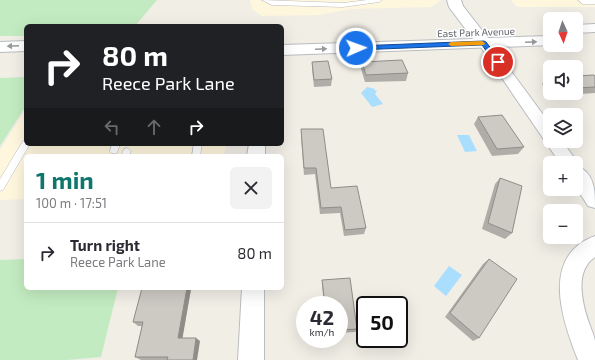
<!DOCTYPE html>
<meta charset="utf-8">
<style>
body{margin:0;font-family:"Exo 2",sans-serif;background:#f2f2f3;color:#2b2b33;height:100vh;display:flex;flex-direction:column;font-size:15px;white-space:nowrap}
*{box-sizing:border-box;margin:0}
p{font-size:13px;color:#7c7c81}
.icon{flex:none;width:22px;height:22px;fill:none;stroke:currentColor;stroke-width:2;stroke-linecap:round;stroke-linejoin:round}
.map{position:relative;flex:1;overflow:hidden}
.sheet{position:absolute;left:24px;top:154px;width:260px;height:136px;display:flex;flex-direction:column;background:#fff;border-radius:6px;box-shadow:0 4px 16px #0002}
.sheet>*{flex:none}
.top-card{position:absolute;left:24px;top:24px;width:260px;height:122px;border-radius:6px;box-shadow:0 4px 16px #0002;background:#202124;color:#fff;overflow:hidden}
.needle{width:26px;rotate:177deg}
.controls{position:absolute;left:543px;top:12px;display:grid;gap:8px}
.controls a{display:grid;place-items:center;width:40px;height:40px;border-radius:6px;background:#fff;box-shadow:0 4px 16px #0002;font-size:20px}
.speed{position:absolute;left:296px;top:296px;display:flex;gap:8px;font-size:20px;font-weight:700;text-align:center}
.speed>*{display:grid;place-content:center;width:52px;height:52px;border-radius:50%;background:#fff;box-shadow:0 4px 16px #0002;line-height:1}
.speed small{font-size:10px;font-weight:400}
.speed .limit{border:2px solid #111;border-radius:6px;background:#fff;color:#111}
.pin{position:absolute;display:grid;place-items:center;width:34px;height:34px;color:#fff;margin:-17px;border:2px solid #fff;border-radius:50%;box-shadow:0 1px 4px #0007}
.me{position:absolute;width:44px;margin:-22px;rotate:88deg;stroke-linejoin:round;filter:drop-shadow(0 0 3px #0008)}
.turn{display:flex;align-items:center;gap:14px;height:84px;padding:0 12px;font-size:18px}
.turn .icon{width:52px;height:52px;stroke-width:2.5}
.turn b{display:block;font-size:28px;line-height:34px}
.lanes{display:flex;align-items:center;height:38px;padding:0 12px;background:#0003;justify-content:center;gap:20px;direction:ltr}
.lanes .off{opacity:.35}
.round{display:grid;place-items:center;flex:none;width:42px;height:42px;border-radius:6px;background:#f2f2f3}
.overview{display:flex;align-items:center;justify-content:space-between;height:68px;padding:0 12px}
h1{font-size:24px;font-weight:700;line-height:30px;color:#0f766e}
ul{padding:0;list-style:none}
li{display:flex;align-items:center;gap:12px;height:60px;padding:0 12px;border-top:1px solid #e1e1e2}
li div{flex:1}
li b{display:block;font-size:15px}
li em{font-style:normal}
.map>svg:first-child{display:block}
</style>
<div class="map">
<svg width="595" height="360" viewBox="0 0 595 360">
<rect width="100%" height="100%" fill="#f1eee6"/>
<path fill="#fff6de" d="M 250,0 L 441,0 L 431,7 L 351,9 L 318,15 L 262,16 L 252,9 Z
M 511,0 L 595,0 L 595,7 L 517,7 Z
M 26,109 L 26,144 L 226,144 L 224,156 L 26,156 L 26,199 L 0,200 L 0,150 Z"/>
<path fill="#c3ebc1" d="M 0,0 L 157,0 L 135,26 L 26,26 L 26,36 L 0,36 Z
M 26,77 L 26,106 L 0,146 L 0,78 Z
M 26,259 L 26,288 L 118,288 L 101,357 L 67,360 L 0,360 L 0,260 Z"/>
<path fill="#a9deff" d="M 367,87 L 375,89 L 374,90 L 377,91 L 375,94 L 383,104 L 372,107 L 361,93 Z
M 457,135 L 469,135 L 477,151 L 465,152 Z
M 449,266 L 462,275 L 446,296 L 434,286 Z"/>
<g fill="none" stroke-linecap="round" stroke-linejoin="round">
<g stroke="#b9bcc1" stroke-width="1">
<path id="lane" d="M 262,0 L 343,3 L 367,0 L 382,0 L 379,2 L 343,7 L 272,5 Z
M 578,0 L 595,0 L 595,4 L 583,4 Z
M 26,140 L 26,144 L 30,144 L 3,190 L 0,191 L 0,179 L 23,141 Z
M 112,144 L 120,144 L 117,153 L 111,153 L 110,151 Z
M 194,144 L 202,144 L 200,156 L 192,156 Z
M 127,148 L 131,151 L 129,156 L 121,156 L 124,149 Z"/>
</g>
<g stroke="#b9bcc1" stroke-width="2">
<path id="street" d="M 484,39 L 488,40 L 550,124 L 550,141 L 562,141 L 578,163 L 576,166 C 595,172 595,191 595,208 L 588,206 L 576,187 L 576,163 L 560,163 L 478,43 L 480,40 Z
M 249,144 L 265,144 L 265,156 L 247,156 Z
M 595,236 L 595,257 C 574,271 582,303 589,323 C 591,329 594,335 595,341 C 595,347 595,354 595,360 L 578,360 C 562,320 540,256 595,236 Z
M 242,288 L 264,288 L 264,360 L 238,360 Z"/>
</g>
<g stroke="#b8bcc1" stroke-width="2">
<path id="secondary" d="M 447,0 L 461,0 L 463,6 L 488,38 L 550,36 L 550,45 L 552,45 L 282,55 L 282,45 L 473,39 L 449,7 Z
M 595,24 L 595,32 L 576,33 L 576,25 Z
M 26,41 L 26,51 L 0,52 L 0,42 Z"/>
</g>
<use href="#lane" fill="#fff" fill-rule="evenodd"/>
<use href="#street" fill="#fff" fill-rule="evenodd"/>
<use href="#secondary" fill="#fff" fill-rule="evenodd"/>
</g>
<path fill="#b0ada8" d="M 312,62 L 332,79 L 331,86 L 314,87 L 312,69 Z
M 362,62 L 408,73 L 406,81 L 365,82 L 361,69 Z
M 576,76 L 595,76 L 595,93 L 551,96 L 542,84 L 547,77 L 550,77 L 550,93 L 576,93 Z
M 478,117 L 524,147 L 518,154 L 492,156 L 474,124 Z
M 301,129 L 331,188 L 366,228 L 364,234 L 344,236 L 340,213 L 320,214 L 315,174 L 304,175 L 301,137 Z
M 500,178 L 512,233 L 505,239 L 482,229 L 495,184 Z
M 489,259 L 479,338 L 473,341 L 445,317 L 483,264 Z
M 322,280 L 357,329 L 355,332 L 339,333 L 339,305 L 324,305 L 322,284 Z
M 142,288 L 190,288 L 191,289 L 182,338 L 200,341 L 167,360 L 141,360 L 135,357 L 142,326 L 138,326 L 133,322 Z"/>
<path fill="#908d88" d="M 187,288 L 190,288 L 191,289 L 182,341 L 178,338 Z
M 196,338 L 200,341 L 197,360 L 193,360 Z"/>
<path fill="#cdc9c3" stroke="#908d88" d="M 402,60 L 408,73 L 366,75 L 362,62 Z
M 328,61 L 332,79 L 314,80 L 312,62 Z
M 594,75 L 595,76 L 595,87 L 576,88 L 576,76 Z
M 547,77 L 550,77 L 550,81 Z
M 502,115 L 524,147 L 497,149 L 478,117 Z
M 301,129 L 323,129 L 331,188 L 357,186 L 366,228 L 345,230 L 341,207 L 321,208 L 316,168 L 304,168 Z
M 500,178 L 522,186 L 512,233 L 488,223 Z
M 489,259 L 517,279 L 479,338 L 450,313 Z
M 350,278 L 357,329 L 339,330 L 339,305 L 325,305 L 322,280 Z
M 142,288 L 187,288 L 178,338 L 196,338 L 193,360 L 167,360 L 168,357 L 135,357 L 143,322 L 133,322 Z"/>
<defs><path id="oneway-solid" d="M-6-.8H1V-3.2L6.5 0L1 3.2V.8H-6Z"/></defs>
<g fill="#969a9d">
<use href="#oneway-solid" transform="translate(531 42) rotate(-2)"/>
<use href="#oneway-solid" transform="translate(13 46) rotate(178)"/>
<use href="#oneway-solid" transform="translate(321 49) rotate(-2)"/>
</g>
<path fill="#1a73e8" stroke="#114b97" d="M 484,41 L 486,42 L 500,60 L 500,63 L 495,63 L 482,45 L 356,50 L 352,48 L 356,46 Z"/>
<path fill="#f59e0b" d="M 482,41 L 485,43 L 484,45 L 451,46 L 448,44 L 451,42 Z"/>
<g text-anchor="middle" stroke-width="3" stroke-linejoin="round" paint-order="stroke">
<g font-size="10" fill="#5e6368" stroke="#fff">
<text transform="translate(476 32) rotate(-2)" y="4">East Park Avenue</text>
</g>
</g>
</svg>
<div class="controls">
<a><svg class="needle" viewBox="-14 -14 28 28"><path d="M0-13l5 13h-10z" fill="#e53935"/><path d="M0 13l5-13h-10z" fill="#7c7c81"/></svg></a>
<a><svg class="icon" aria-label="sound" viewBox="0 0 24 24"><path d="M4 9h4l5-4v14l-5-4H4zM17 9q2 3 0 6"/></svg></a>
<a><svg class="icon" aria-label="layers" viewBox="0 0 24 24"><path d="M12 4l9 5-9 5-9-5zM3 14l9 5 9-5"/></svg></a>
<a>+</a>
<a>−</a>
</div>
<div class="speed"><div>42<small>km/h</small></div><div class="limit">50</div></div>
<div class="pin" style="left:498px;top:62px;background:#d93025"><svg class="icon" aria-label="arrive" viewBox="0 0 24 24"><path d="M6 21V4h12l-3 4 3 4H6"/></svg></div>
<svg class="me" style="left:356px;top:48px" viewBox="-20 -20 40 40"><circle r="17" fill="#1a73e8" stroke="#fff" stroke-width="3"/><path d="M0-11L8 9 0 5-8 9z" fill="#fff"/></svg>
<div class="top-card">
<div class="turn"><svg class="icon" aria-label="right" viewBox="0 0 24 24"><path d="M7 20v-9h11M14 6l5 5-5 5"/></svg><div><b>80 m</b>Reece Park Lane</div></div>
<div class="lanes"><svg class="icon off" aria-label="left" viewBox="0 0 24 24"><path d="M17 20v-9H6M10 6l-5 5 5 5"/></svg><svg class="icon off" aria-label="ahead" viewBox="0 0 24 24"><path d="M12 20V5M6 11l6-6 6 6"/></svg><svg class="icon" aria-label="right" viewBox="0 0 24 24"><path d="M7 20v-9h11M14 6l5 5-5 5"/></svg></div>
</div>
<section class="sheet">
<div class="overview"><div><h1>1 min</h1><p>100 m · 17:51</p></div><a class="round"><svg class="icon" aria-label="close" viewBox="0 0 24 24"><path d="M6 6l12 12M18 6L6 18"/></svg></a></div>
<ul>
<li><svg class="icon" aria-label="right" viewBox="0 0 24 24"><path d="M7 20v-9h11M14 6l5 5-5 5"/></svg><div><b>Turn right</b><p>Reece Park Lane</p></div><em>80 m</em></li>
</ul>
</section>
</div>
